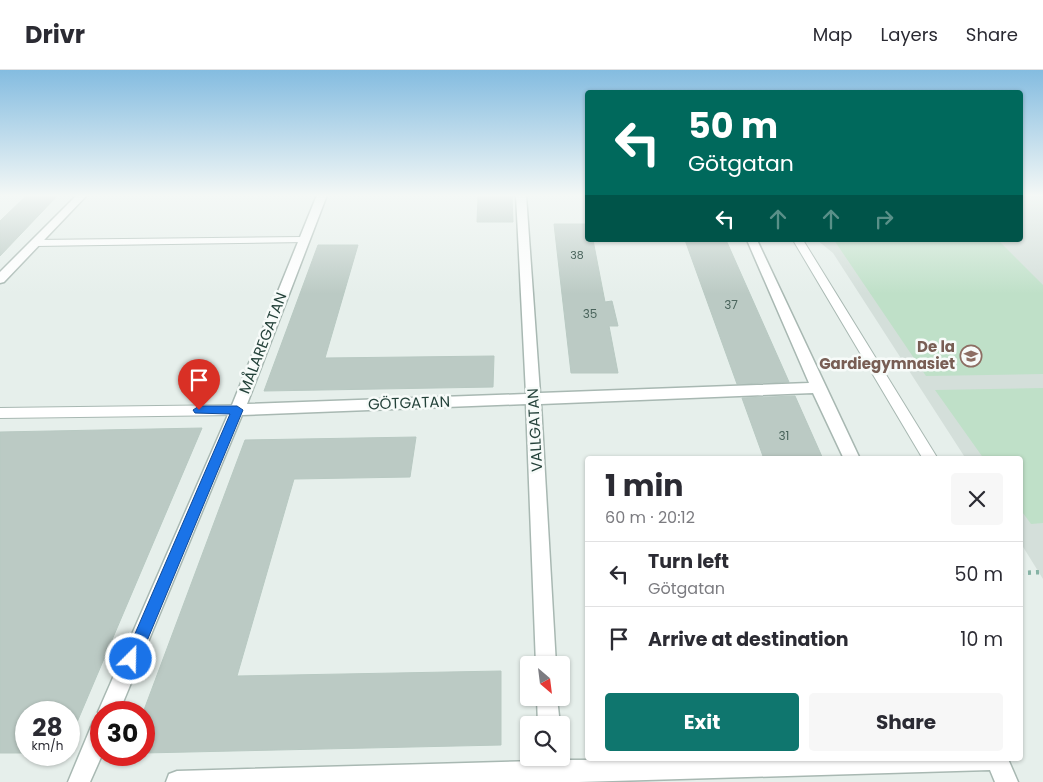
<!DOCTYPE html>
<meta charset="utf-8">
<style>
body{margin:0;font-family:Poppins,sans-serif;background:#f7f7f7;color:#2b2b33;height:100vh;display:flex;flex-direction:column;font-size:19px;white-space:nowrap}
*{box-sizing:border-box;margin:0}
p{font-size:16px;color:#7c7c81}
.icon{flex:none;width:28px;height:28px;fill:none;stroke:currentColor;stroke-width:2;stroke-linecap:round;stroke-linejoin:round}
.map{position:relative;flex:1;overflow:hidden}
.drawer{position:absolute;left:585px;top:386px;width:438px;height:305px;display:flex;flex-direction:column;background:#fff;border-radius:5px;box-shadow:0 1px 4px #0004}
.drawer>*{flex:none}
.top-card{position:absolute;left:585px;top:20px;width:438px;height:152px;border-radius:5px;box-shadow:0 1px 4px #0004;background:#00695c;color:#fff;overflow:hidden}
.needle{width:32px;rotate:152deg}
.tools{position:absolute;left:520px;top:586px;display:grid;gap:10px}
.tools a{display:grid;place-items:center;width:50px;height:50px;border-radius:5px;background:#fff;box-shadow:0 1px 4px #0004;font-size:25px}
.speed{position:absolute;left:15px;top:631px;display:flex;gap:10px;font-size:25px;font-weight:700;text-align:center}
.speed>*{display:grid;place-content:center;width:65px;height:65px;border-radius:50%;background:#fff;box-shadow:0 1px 4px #0004;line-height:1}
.speed small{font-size:12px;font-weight:400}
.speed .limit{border:8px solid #d22;background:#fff;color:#111}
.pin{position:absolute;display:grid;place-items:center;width:42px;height:42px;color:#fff;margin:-51px -21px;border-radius:50% 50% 50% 0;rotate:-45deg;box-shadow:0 0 5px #0007}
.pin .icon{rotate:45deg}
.me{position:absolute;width:55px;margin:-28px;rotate:23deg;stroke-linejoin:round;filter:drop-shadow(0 0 4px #0008)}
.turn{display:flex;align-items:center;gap:18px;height:105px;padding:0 20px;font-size:22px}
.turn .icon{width:65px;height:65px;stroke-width:2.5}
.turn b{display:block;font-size:35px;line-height:42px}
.lanes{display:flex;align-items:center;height:48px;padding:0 20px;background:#0003;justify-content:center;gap:25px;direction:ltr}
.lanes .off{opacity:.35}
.round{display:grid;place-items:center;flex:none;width:52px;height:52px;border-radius:5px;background:#f7f7f7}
.head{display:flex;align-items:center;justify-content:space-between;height:85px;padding:0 20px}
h1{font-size:30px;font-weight:700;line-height:38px}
.primary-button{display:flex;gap:10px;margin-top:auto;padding:10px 20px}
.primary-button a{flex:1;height:58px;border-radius:5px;background:#0f766e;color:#fff;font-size:20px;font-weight:700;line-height:58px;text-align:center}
.primary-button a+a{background:#f7f7f7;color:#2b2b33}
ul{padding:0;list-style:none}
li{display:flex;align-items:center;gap:15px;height:65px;padding:0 20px;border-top:1px solid #e1e1e2}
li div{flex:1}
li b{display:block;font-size:19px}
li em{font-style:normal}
header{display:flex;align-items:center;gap:30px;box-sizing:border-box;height:70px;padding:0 25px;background:#fff;border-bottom:1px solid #e1e1e2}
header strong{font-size:24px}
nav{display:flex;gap:28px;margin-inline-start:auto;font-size:18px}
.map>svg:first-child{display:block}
</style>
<header>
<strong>Drivr</strong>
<nav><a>Map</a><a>Layers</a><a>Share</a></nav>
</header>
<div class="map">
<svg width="1043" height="712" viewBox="0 0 1043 712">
<rect width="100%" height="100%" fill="#e6efeb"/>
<path fill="#d4dfda" d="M 1020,125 L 1043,125 L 1043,509 L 1020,472 L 1020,389 L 966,389 L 833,183 L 817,170 L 1020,170 Z"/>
<path fill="#bfe0c8" d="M 834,170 L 998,170 L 1043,215 L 1043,304 L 926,306 Z
M 1043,318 L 1043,453 L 1031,454 L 1020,439 L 1020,389 L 984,389 L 935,320 Z"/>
<path fill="#bbcac4" stroke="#b8c9c2" d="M 27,125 L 58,125 L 0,186 L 0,151 Z
M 512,126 L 513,152 L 477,152 L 478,127 Z
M 554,154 L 588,154 L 588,170 L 593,170 L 605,232 L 612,231 L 618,256 L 609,256 L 618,303 L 571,303 Z
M 685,170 L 726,170 L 789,312 L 737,314 Z
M 318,175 L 358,175 L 325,288 L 494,286 L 493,317 L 264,321 Z
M 795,326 L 823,389 L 764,389 L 742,328 Z
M 202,358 L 69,671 L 69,642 L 26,642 L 26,683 L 0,683 L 0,362 Z
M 416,367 L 410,407 L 294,409 L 237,606 L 501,601 L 501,675 L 144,683 L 144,640 L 245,370 Z"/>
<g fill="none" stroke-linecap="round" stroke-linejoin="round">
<g stroke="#a8b8b2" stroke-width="2">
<path id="lane" d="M 303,167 L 308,170 L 307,172 L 35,176 L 30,173 L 35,170 Z
M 793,170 L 803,170 L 938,389 L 923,389 Z
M 237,335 L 242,336 L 244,340 L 242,344 L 237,345 L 0,348 L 0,338 Z"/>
</g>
<g stroke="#a8b8b2" stroke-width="3">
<path id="street" d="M 77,125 L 87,125 L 4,212 L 0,213 L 0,202 Z
M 317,125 L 327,125 L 247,334 L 526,324 L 516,125 L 526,125 L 540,323 L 809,313 L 747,170 L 757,170 L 860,389 L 844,389 L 813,323 L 541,334 L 556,595 L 536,595 L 526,334 L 242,345 L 119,642 L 101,642 L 101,649 L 98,642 L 230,340 Z
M 537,628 L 557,628 L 560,655 L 538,655 Z
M 101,649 L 102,685 L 90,712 L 68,712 L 93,652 Z
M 539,688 L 561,688 L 561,690 L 1008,689 L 1018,712 L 995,712 L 990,700 L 579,712 L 166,712 L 169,704 L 177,701 L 539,691 Z"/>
</g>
<path stroke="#86b3a5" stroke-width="4.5" stroke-dasharray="3 5" stroke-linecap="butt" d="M 1020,503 L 1043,502"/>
<use href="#lane" fill="#fff" fill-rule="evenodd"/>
<use href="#street" fill="#fff" fill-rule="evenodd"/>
</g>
<linearGradient id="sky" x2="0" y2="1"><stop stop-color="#84bce0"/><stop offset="0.56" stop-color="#f4f8f6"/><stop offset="1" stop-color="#f4f8f6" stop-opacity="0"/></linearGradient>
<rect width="1043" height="224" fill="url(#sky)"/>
<path fill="#1a73e8" stroke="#114b97" d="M 199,336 L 237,336 L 243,340 L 137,595 L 131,597 L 126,595 L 124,589 L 230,344 L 195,343 L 193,340 Z"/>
<defs>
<g id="school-ring" transform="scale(1.125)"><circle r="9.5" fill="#f7fbf9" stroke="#8d6e63" stroke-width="1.5"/><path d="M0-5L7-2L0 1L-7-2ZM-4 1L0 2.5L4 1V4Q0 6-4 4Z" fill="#8d6e63"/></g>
</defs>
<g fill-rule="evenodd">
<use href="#school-ring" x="971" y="286"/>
</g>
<g text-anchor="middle" stroke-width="5" stroke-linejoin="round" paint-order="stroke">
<g font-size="11" fill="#4a645c">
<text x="577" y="189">38</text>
</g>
<g font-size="12" fill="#4a645c">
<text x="731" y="239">37</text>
<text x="590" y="248">35</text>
<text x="784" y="370">31</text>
</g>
<g font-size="15" fill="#24423a" stroke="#f7fbf9">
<text transform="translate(263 273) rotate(-69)" y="5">MÅLAREGATAN</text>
<text transform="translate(409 333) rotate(-2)" y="5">GÖTGATAN</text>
<text transform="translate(535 360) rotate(-93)" y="5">VALLGATAN</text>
</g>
<g font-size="15" font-weight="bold" fill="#785e54" stroke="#f7fbf9" text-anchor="end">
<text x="955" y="282">De la<tspan x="955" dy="17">Gardiegymnasiet</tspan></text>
</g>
</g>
</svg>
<div class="tools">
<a><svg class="needle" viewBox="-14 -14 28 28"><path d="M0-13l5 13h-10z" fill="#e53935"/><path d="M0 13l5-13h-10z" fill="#7c7c81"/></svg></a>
<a><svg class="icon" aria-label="search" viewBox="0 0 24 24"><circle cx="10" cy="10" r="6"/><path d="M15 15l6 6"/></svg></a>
</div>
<div class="speed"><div>28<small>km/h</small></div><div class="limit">30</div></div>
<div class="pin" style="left:199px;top:340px;background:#d93025"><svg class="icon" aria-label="arrive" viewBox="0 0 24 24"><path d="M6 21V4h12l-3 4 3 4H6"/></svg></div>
<svg class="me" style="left:131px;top:589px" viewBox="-20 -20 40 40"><circle r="17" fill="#1a73e8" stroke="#fff" stroke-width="3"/><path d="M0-11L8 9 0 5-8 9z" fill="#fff"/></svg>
<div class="top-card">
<div class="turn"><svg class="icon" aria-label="left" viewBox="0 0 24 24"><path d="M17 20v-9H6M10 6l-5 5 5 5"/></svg><div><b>50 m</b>Götgatan</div></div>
<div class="lanes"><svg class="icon" aria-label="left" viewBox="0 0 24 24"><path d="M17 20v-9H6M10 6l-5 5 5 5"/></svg><svg class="icon off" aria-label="ahead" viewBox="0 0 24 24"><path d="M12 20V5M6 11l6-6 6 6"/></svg><svg class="icon off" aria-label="ahead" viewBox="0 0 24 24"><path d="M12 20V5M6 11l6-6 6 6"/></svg><svg class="icon off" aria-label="right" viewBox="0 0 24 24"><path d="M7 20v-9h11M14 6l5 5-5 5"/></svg></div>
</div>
<section class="drawer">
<div class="head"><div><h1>1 min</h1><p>60 m · 20:12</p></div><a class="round"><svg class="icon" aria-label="close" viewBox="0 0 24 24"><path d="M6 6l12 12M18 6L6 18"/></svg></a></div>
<ul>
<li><svg class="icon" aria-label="left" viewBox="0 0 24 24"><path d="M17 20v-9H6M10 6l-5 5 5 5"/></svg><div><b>Turn left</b><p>Götgatan</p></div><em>50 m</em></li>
<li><svg class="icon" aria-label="arrive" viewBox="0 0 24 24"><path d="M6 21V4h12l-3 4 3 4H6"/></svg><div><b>Arrive at destination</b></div><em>10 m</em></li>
</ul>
<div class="primary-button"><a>Exit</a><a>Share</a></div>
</section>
</div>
